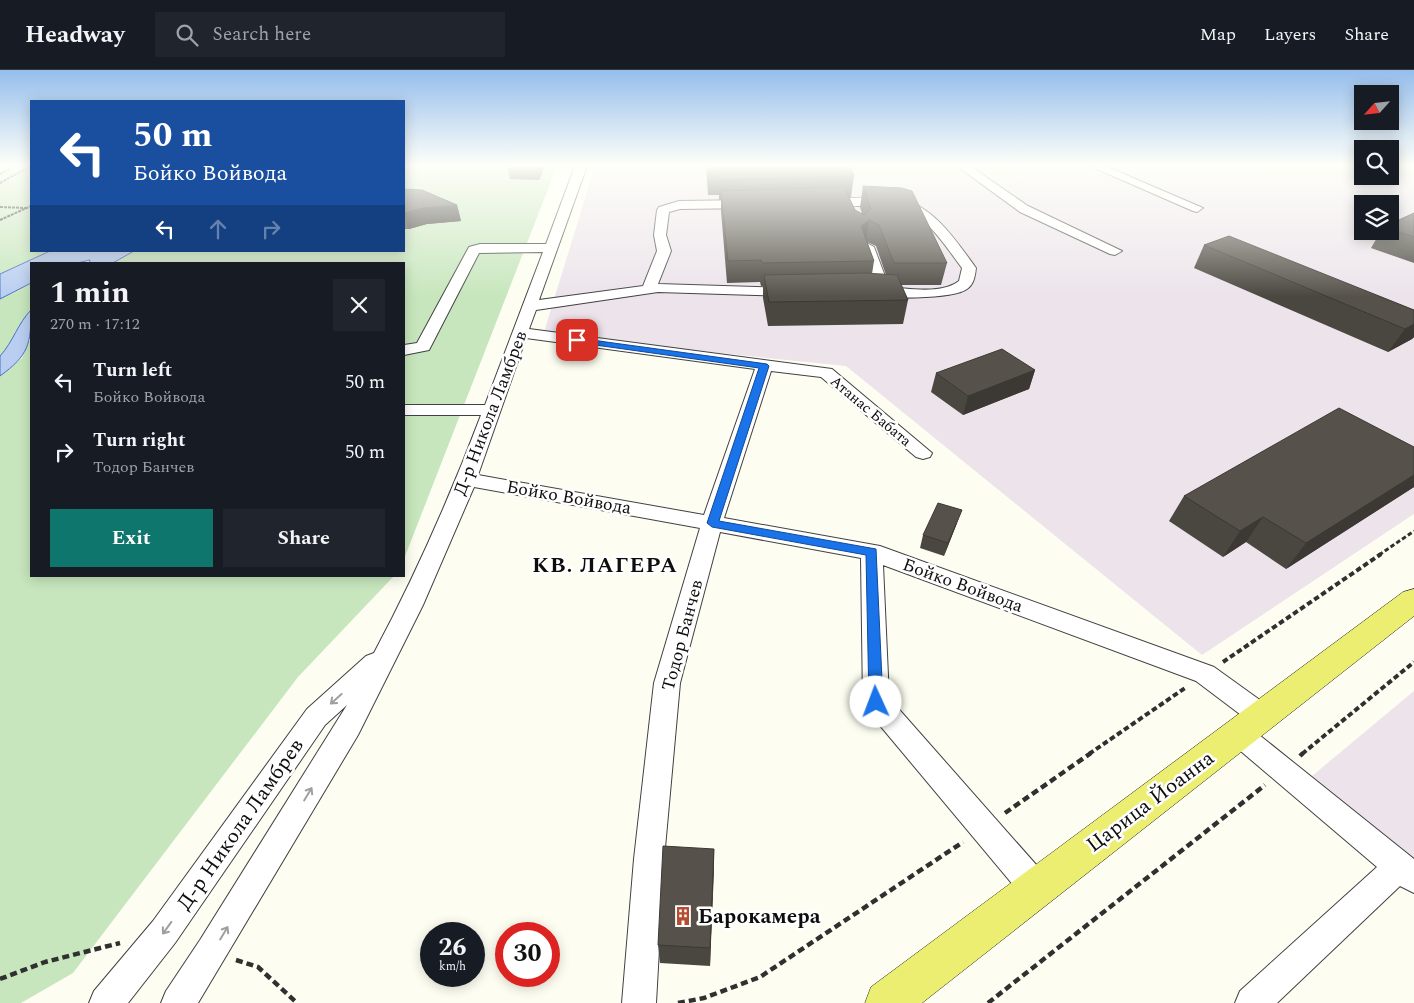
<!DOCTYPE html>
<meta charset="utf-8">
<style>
body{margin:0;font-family:Spectral,serif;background:#20242c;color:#f1f3f6;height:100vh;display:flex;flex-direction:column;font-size:19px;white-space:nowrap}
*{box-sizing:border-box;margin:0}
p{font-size:16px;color:#9ea1a6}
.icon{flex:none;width:28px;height:28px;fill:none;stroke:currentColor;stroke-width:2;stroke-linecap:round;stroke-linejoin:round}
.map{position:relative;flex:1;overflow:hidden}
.sheet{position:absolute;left:30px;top:192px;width:375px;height:315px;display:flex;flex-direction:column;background:#171b24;border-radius:0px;box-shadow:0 2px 12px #0003}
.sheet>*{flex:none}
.banner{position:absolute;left:30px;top:30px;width:375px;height:152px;border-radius:0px;box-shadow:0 2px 12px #0003;background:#1a4fa0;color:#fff;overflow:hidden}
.needle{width:32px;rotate:243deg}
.tools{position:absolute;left:1354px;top:15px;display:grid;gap:10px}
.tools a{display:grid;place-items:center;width:45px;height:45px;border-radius:0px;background:#171b24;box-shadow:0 2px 12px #0003;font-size:25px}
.speed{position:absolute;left:420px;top:852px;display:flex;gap:10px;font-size:25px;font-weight:700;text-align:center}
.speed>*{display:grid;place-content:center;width:65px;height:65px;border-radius:50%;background:#171b24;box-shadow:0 2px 12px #0003;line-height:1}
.speed small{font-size:12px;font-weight:400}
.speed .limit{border:8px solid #d22;background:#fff;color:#111}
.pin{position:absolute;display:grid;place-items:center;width:42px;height:42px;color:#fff;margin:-21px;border-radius:10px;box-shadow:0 2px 8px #0006}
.me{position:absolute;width:55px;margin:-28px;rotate:358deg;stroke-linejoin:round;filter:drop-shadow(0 0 4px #0008)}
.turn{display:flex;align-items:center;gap:18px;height:105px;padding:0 20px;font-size:22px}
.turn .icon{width:65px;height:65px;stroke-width:2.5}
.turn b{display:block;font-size:35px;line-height:42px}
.lanes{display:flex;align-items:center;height:48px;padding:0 20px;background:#0003;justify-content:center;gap:25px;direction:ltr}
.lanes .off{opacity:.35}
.round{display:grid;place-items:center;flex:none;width:52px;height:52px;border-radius:0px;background:#20242c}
.head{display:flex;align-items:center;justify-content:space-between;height:85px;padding:0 20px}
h1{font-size:30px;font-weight:700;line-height:38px}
.cta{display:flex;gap:10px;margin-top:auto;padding:10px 20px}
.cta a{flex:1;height:58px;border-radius:0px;background:#0f766e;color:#fff;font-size:20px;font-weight:700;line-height:58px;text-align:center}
.cta a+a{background:#20242c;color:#f1f3f6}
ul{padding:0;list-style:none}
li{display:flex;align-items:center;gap:15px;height:70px;padding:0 20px}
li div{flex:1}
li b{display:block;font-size:19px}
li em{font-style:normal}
header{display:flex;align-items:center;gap:30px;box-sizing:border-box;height:70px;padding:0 25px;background:#171b24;border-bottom:1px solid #363941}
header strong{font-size:24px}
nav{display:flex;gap:28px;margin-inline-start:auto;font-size:18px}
.search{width:350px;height:45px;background:#20242c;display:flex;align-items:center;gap:12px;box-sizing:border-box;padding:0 18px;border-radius:0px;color:#9ea1a6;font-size:19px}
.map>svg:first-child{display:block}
</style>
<header>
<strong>Headway</strong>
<div class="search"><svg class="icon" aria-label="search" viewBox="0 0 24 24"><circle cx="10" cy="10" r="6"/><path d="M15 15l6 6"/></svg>Search here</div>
<nav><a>Map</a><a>Layers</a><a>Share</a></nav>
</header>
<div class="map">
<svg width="1414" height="933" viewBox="0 0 1414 933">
<rect width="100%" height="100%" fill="#fdfef1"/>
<path fill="#ece3eb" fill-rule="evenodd" d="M 595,96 L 1362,96 L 1362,106 L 1390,106 L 1390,96 L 1414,96 L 1414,444 L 1202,585 L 846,296 L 543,265 ZM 1362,134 L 1390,134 L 1390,161 L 1362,161 Z
M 1414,621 L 1414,788 L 1312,706 Z"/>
<path fill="#c7e6bd" d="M 0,96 L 31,96 L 31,181 L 50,181 L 0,204 Z
M 404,96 L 557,96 L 404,489 L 404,194 L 111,194 L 134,181 L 404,181 Z
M 31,213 L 31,240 C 18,253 13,272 0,286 L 0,229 Z
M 31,268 L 31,506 L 394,506 L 298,607 L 73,903 L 21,933 L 0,933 L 0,306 L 22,288 Z"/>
<path fill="#b9cef1" stroke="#4670c3" d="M 50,181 L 134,181 L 111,194 L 89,194 L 90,190 L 73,194 L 31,194 L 31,213 L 0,229 L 0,204 Z
M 31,240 C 31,274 29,285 0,306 L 0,286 C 13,272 18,253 31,240 Z"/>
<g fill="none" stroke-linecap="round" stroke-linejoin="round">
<g stroke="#414141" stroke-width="2">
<path id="minor" d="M 575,96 L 587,96 L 539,230 L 643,216 L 657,181 L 654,165 L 657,140 L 659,137 L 679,131 L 750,130 L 756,134 L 750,138 L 680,139 L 669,142 L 666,165 L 671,181 L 658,214 L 792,218 L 799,222 L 792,226 L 658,222 L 536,240 L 529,259 L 832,299 L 932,383 L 930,387 L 923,389 L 916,387 L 821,307 L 771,301 L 724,448 L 880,476 L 1214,597 L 1271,638 L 1275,646 L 1271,654 L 1262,657 L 1253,654 L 1196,611 L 883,495 L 889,628 L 1047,807 L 1051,818 L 1047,829 L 1036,833 L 1025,829 L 867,640 L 863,632 L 861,488 L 720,462 L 680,613 L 664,789 L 656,933 L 622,933 L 634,789 L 654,613 L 700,458 L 474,417 L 423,535 L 358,665 L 198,933 L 161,933 L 166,921 L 200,870 L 347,635 L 325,655 L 175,873 L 128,933 L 89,933 L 94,921 L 153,851 L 307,639 L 366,586 L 374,583 C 415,506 450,427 481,345 L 404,345 L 404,335 L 485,335 L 543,182 L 479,183 L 429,280 L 404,285 L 404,275 L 417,273 L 469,177 L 480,174 L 546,174 ZM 526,268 L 755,299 L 704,445 L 478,405 Z
M 957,96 L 970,96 L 1028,136 L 1122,181 L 1115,185 L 1110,184 L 1020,142 Z
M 1090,96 L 1105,96 L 1203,138 L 1197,142 L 1193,141 Z
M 846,128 C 864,128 883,126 900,129 C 934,136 957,172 976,198 C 975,206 974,214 967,219 C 952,230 880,229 862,224 L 860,221 L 874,214 L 860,177 L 862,174 L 867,173 L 874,177 L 888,214 L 886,217 C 907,218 941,225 959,211 L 962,198 C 943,173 923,138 888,135 C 873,134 856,138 842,135 L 840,132 L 842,129 Z
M 1239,652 L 1248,656 L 1414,789 L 1414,823 L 1400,816 L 1277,933 L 1235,933 L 1240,921 L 1377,797 L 1230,672 L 1226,664 L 1230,656 Z"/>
</g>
<g stroke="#1f1f1f" stroke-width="1">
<path id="major" d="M 1414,519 L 1414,546 L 922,933 L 865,933 L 871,917 L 1403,522 Z"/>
</g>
<path stroke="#303030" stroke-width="2" stroke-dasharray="3 1" stroke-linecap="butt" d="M 0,104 L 15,96
M 0,113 L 31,96
M 0,137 L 26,138
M 0,150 L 31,136"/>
<path stroke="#303030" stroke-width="3" stroke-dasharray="4.5 2.5" stroke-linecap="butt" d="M 1379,485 L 1414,461"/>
<path stroke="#303030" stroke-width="4" stroke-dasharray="5.5 3" stroke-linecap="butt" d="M 1223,592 L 1381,484
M 1089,684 L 1185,618
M 1302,684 L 1414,592"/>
<path stroke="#303030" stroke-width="4.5" stroke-dasharray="7 4" stroke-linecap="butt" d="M 1300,686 L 1303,683
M 1005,743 L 1091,683
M 236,890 L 258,897 L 297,933
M 0,909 L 45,892 L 120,873
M 678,933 L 704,928 L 760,907 L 963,772
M 988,933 L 1265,715"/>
<use href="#minor" fill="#fff" fill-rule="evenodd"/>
<use href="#major" fill="#ecee71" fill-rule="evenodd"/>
</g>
<path fill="#4a4740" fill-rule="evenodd" d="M 507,96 L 545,96 L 539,110 L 510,109 Z
M 706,96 L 850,96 L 854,106 L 851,127 L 849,127 L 855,140 L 862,144 L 860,137 L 863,116 L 947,193 L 941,215 L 901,215 L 908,230 L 903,254 L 768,256 L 763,228 L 763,216 L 761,216 L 760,212 L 727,213 L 721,141 L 721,130 L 719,130 L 719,125 L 708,125 ZM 867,172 L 876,176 L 886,205 L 872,204 L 874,191 Z
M 404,119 L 457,135 L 461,151 L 427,154 L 409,159 L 404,159 Z
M 1414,143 L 1414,193 L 1371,178 L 1381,161 L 1390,161 L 1390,154 Z
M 1204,175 L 1414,240 L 1414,267 L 1412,269 L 1388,282 L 1194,198 Z
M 1035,300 L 1029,319 L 963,345 L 931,322 L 936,303 Z
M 1414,377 L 1414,417 L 1286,499 L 1246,472 L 1223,487 L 1169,451 L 1184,426 Z
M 957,453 L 944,486 L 920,478 L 923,465 Z
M 714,779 L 710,896 L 660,893 L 658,875 Z"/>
<path fill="#3c3934" d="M 537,96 L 545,96 L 539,110 Z
M 457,135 L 461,151 L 427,154 L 409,159 L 404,143 L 423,138 Z
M 869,150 L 866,171 L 861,156 Z
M 1414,254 L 1414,267 L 1412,269 L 1388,282 L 1405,259 Z
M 1035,300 L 1029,319 L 963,345 L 968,326 Z
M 1414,405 L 1414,417 L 1286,499 L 1306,473 Z
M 962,440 L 957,453 L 944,486 L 948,473 Z
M 1263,447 L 1246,472 L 1223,487 L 1240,461 Z
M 714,779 L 714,800 L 710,896 L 710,878 Z"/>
<path fill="#56524b" stroke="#3c3934" d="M 707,96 L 850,96 L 854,106 L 720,110 L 719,105 L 708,105 Z
M 863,116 L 902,118 L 912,121 L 947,193 L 894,193 L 879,155 L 869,150 L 861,156 L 874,191 L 762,193 L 761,190 L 728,191 L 721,121 L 844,117 L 855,140 L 864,145 L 871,139 Z
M 404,119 L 422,120 L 457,135 L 423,138 L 404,143 Z
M 1414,143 L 1414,167 L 1390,159 L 1390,154 Z
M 1229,166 L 1414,240 L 1414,254 L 1405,259 L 1204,175 Z
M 865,203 L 897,205 L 908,230 L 769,232 L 764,205 Z
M 1002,279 L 1035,300 L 968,326 L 936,303 Z
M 1339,338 L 1414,377 L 1414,405 L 1306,473 L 1263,447 L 1240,461 L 1184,426 Z
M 938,433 L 962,440 L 948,473 L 923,465 Z
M 663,776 L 714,779 L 710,878 L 658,875 Z"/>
<defs><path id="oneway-shaft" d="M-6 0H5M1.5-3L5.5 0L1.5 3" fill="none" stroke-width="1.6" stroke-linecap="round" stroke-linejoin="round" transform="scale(1.25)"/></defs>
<g stroke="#9f9f9f">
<use href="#oneway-shaft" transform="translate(336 629) rotate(138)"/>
<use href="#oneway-shaft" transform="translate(308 724) rotate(-59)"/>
<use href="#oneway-shaft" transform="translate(167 858) rotate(126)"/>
<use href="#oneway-shaft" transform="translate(224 863) rotate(-59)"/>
</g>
<linearGradient id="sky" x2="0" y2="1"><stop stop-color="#95beec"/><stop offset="0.42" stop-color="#fefff9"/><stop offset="1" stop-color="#fefff9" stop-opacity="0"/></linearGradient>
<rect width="1414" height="227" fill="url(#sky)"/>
<path fill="#1a73e8" stroke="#114b97" d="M 577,268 L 767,294 L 769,296 L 719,451 L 876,479 L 883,632 L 881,636 L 871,636 L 869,632 L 866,485 L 712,457 L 707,453 L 759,298 L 574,272 L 573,270 Z"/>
<defs>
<g id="building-bare" transform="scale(1.5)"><path d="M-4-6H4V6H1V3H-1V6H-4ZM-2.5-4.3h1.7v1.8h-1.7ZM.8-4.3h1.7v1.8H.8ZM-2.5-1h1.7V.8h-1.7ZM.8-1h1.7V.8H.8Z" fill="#b44d31" stroke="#fff" stroke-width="2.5" paint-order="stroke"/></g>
</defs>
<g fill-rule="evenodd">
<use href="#building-bare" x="683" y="846"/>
</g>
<g text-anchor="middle" stroke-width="5" stroke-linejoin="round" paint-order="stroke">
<g font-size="15" fill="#0e0e0e" stroke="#fff">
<text transform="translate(871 341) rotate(40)" y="5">Атанас Бабата</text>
</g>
<g font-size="18" fill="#0e0e0e" stroke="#fff">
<text transform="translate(490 343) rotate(-69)" y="6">Д-р Никола Ламбрев</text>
<text transform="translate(569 427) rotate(10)" y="6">Бойко Войвода</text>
<text transform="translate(963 515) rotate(20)" y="6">Бойко Войвода</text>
<text transform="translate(682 565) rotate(-75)" y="6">Тодор Банчев</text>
</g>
<g font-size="21" fill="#0e0e0e" stroke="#fff">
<text transform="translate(1150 731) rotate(-37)" y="7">Царица Йоанна</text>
<text transform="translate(240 754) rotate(-55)" y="7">Д-р Никола Ламбрев</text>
</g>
<g font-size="21" font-weight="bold" fill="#0e0e0e" stroke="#fff" text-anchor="start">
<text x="698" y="853">Барокамера</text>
</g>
<g font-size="22" font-weight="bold" letter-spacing="1" fill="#0e0e0e" stroke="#fff">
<text x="605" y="502">КВ. ЛАГЕРА</text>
</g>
</g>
</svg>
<div class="tools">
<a><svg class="needle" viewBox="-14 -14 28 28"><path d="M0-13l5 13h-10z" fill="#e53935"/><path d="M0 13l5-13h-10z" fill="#9ea1a6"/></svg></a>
<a><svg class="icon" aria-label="search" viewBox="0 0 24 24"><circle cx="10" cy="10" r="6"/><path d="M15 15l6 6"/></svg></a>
<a><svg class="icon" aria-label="layers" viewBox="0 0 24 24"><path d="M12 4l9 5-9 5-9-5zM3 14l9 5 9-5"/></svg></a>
</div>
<div class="speed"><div>26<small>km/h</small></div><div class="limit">30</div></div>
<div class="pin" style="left:577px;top:270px;background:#d93025"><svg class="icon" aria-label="arrive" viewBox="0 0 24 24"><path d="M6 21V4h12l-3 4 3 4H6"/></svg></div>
<svg class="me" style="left:876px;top:632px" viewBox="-20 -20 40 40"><circle r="19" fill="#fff"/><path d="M0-13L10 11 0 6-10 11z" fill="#1a73e8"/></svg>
<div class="banner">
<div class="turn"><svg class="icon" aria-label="left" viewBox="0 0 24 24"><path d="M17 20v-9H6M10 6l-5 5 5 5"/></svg><div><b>50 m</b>Бойко Войвода</div></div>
<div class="lanes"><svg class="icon" aria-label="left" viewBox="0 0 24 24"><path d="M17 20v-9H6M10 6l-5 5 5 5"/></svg><svg class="icon off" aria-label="ahead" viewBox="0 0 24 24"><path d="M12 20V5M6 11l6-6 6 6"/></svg><svg class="icon off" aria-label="right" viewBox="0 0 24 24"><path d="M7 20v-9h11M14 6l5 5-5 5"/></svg></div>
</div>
<section class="sheet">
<div class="head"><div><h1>1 min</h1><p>270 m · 17:12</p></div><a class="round"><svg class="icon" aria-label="close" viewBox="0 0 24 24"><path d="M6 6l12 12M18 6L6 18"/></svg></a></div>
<ul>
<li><svg class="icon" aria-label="left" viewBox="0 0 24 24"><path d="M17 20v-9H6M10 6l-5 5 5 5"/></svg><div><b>Turn left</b><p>Бойко Войвода</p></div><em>50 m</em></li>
<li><svg class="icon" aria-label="right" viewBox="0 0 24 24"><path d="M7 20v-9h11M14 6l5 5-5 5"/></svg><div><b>Turn right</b><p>Тодор Банчев</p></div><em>50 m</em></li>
</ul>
<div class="cta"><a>Exit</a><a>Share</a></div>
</section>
</div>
